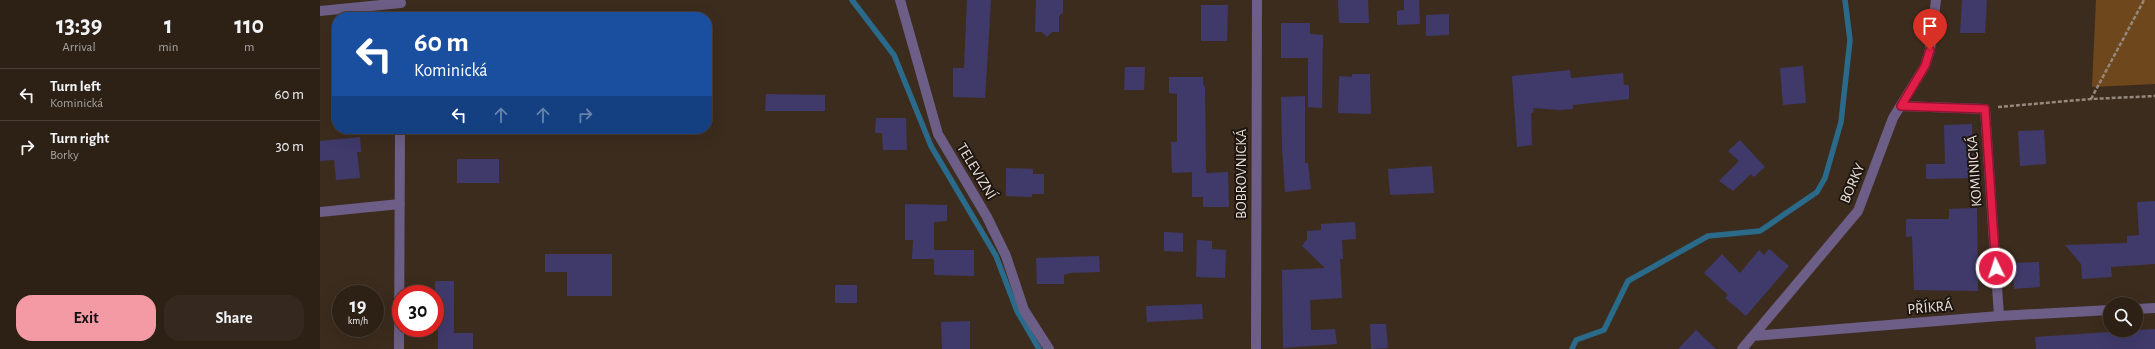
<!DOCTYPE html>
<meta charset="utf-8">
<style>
body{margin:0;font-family:"Alegreya Sans",sans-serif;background:#35291f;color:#f1f3f6;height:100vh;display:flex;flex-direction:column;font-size:15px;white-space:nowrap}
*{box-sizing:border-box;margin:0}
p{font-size:13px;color:#a7a3a1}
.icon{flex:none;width:22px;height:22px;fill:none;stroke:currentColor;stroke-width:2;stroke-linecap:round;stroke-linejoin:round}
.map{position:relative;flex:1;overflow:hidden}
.sheet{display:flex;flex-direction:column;background:#2d2116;width:320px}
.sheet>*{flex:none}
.hud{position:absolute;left:12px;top:12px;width:380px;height:122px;border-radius:16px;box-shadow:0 4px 16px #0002,0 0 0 1px #483e35;background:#1a4fa0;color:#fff;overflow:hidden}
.tools{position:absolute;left:1783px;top:297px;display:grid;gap:8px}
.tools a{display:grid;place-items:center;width:40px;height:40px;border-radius:50%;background:#2d2116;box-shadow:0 4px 16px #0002,0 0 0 1px #483e35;font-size:20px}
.speed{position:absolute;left:12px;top:285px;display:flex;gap:8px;font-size:20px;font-weight:700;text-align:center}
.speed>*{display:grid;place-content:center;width:52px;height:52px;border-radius:50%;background:#2d2116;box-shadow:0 4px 16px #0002,0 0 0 1px #483e35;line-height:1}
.speed small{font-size:10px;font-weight:400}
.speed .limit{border:6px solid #d22;background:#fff;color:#111}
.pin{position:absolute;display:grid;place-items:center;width:34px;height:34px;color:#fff;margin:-41px -17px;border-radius:50% 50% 50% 0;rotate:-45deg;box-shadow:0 0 4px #0007}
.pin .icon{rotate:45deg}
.me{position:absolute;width:44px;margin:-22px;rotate:356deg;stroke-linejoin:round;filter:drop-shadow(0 0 3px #0008)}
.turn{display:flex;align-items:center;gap:14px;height:84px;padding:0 16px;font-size:18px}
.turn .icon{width:52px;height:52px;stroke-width:2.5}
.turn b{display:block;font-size:28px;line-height:34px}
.lanes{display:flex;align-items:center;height:38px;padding:0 16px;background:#0003;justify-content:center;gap:20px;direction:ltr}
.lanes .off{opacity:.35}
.eta{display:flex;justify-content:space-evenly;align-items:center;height:68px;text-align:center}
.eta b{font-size:24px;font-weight:700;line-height:28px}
.cta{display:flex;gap:8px;margin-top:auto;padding:8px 16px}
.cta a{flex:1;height:46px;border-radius:16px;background:#f49aa5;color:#111;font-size:16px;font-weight:700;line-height:46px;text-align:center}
.cta a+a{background:#35291f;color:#f1f3f6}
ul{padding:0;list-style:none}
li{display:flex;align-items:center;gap:12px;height:52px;padding:0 16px;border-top:1px solid #483e35}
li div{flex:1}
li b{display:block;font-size:15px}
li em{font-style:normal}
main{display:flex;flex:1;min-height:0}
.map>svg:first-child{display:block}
</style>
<main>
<section class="sheet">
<div class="eta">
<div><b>13:39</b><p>Arrival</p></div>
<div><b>1</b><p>min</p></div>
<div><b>110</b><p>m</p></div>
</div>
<ul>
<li><svg class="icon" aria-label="left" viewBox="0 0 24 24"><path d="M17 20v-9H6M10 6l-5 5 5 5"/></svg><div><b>Turn left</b><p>Kominická</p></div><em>60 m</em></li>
<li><svg class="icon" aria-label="right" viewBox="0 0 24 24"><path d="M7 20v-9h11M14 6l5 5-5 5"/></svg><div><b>Turn right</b><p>Borky</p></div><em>30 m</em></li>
</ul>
<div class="cta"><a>Exit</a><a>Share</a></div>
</section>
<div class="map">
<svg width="1835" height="349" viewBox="0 0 1835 349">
<rect width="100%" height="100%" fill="#3c2c1e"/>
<path fill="#6f471c" d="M 1776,0 L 1835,0 L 1835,84 L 1772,87 Z"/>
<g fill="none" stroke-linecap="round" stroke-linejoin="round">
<path stroke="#2a6b8b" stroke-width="5.5" d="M 532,0 L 574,55 L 611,146 L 676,256 L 697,311 L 719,349
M 1252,349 L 1256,340 L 1284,330 L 1308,281 L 1388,236 L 1440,231 L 1497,192 L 1505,178 L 1521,122 L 1530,40 L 1525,0"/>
</g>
<path fill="#403a6b" d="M 647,0 L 671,0 L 665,98 L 633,97 L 633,68 L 644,68 Z
M 716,0 L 743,0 L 743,13 L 739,16 L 739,32 L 732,32 L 727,37 L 722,32 L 715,32 Z
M 1018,0 L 1048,0 L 1049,23 L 1019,23 Z
M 1084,0 L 1099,0 L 1100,24 L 1077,25 L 1077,11 L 1084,10 Z
M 1642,0 L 1667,0 L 1665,33 L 1640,33 Z
M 881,5 L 908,5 L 907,41 L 881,41 Z
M 1129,14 L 1129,35 L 1106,36 L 1106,15 Z
M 961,23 L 990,23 L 990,34 L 1003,35 L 1002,108 L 988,107 L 988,58 L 961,58 Z
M 1483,66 L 1486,103 L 1463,105 L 1460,68 Z
M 805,67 L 825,67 L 824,90 L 804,90 Z
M 1250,70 L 1251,78 L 1303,73 L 1304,85 L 1309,85 L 1309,99 L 1253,105 L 1253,109 L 1239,110 L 1213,108 L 1214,112 L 1211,113 L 1212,145 L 1197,147 L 1192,76 Z
M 1032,74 L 1050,74 L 1051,114 L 1018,113 L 1019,76 L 1032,77 Z
M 849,77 L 883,77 L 883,85 L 885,86 L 886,173 L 908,172 L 909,207 L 883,207 L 883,197 L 872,197 L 872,172 L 852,173 L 851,142 L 857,142 L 857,94 L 849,93 Z
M 446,94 L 505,95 L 505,111 L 445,111 Z
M 985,96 L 985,163 L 988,163 L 991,189 L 965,192 L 962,147 L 961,97 Z
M 556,118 L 586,118 L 587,150 L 563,150 L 562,133 L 555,133 Z
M 1652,124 L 1653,178 L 1606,179 L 1606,164 L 1625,164 L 1624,125 Z
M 1724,130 L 1726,164 L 1700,166 L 1698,131 Z
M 40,137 L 41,152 L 37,152 L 40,178 L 16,180 L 14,160 L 0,161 L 0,141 Z
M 1420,140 L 1445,167 L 1434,177 L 1431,174 L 1413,191 L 1399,181 L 1419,161 L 1408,151 Z
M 137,159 L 179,159 L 179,183 L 137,183 Z
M 1112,166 L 1114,193 L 1070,195 L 1068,169 Z
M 686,168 L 713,169 L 713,174 L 724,174 L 724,194 L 712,194 L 712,197 L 686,196 Z
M 1835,201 L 1835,264 L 1791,267 L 1792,277 L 1762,279 L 1761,264 L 1745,245 L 1807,243 L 1807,236 L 1819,235 L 1817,202 Z
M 585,204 L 627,205 L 627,221 L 614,222 L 614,252 L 614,250 L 654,250 L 654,276 L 614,275 L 614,259 L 592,259 L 593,240 L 585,240 Z
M 1657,208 L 1658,291 L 1594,290 L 1592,236 L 1586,237 L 1586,219 L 1629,219 L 1629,209 Z
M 1035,222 L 1036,239 L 1022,240 L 1023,259 L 1020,259 L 1022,298 L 990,300 L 991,330 L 1015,329 L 1017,344 L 963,348 L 962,270 L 1005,268 L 982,246 L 987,239 L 987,231 L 1001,230 L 1001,224 Z
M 844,232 L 863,233 L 863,252 L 844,251 Z
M 877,240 L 892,241 L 892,249 L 906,250 L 905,278 L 876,277 Z
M 1449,249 L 1469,266 L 1426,316 L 1405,298 L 1408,295 L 1384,273 L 1402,254 L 1420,273 L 1439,250 L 1444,255 Z
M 225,254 L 292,254 L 292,296 L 247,296 L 247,272 L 225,272 Z
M 779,256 L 780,272 L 750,273 L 744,275 L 744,284 L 717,284 L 716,258 Z
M 1719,262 L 1720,287 L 1694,289 L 1692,263 Z
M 115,281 L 134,281 L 134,333 L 153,333 L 153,349 L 118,349 L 118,306 L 115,306 Z
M 515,285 L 537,285 L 537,303 L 515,303 Z
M 882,304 L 883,319 L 827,322 L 826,306 Z
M 650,321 L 650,349 L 622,349 L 621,322 Z
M 1050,324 L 1066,324 L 1068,348 L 1051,349 Z
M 1835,329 L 1835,349 L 1716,349 L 1715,337 Z
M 1376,330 L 1396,349 L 1358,349 Z"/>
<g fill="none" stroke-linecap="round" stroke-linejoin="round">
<path stroke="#95887d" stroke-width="2.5" stroke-dasharray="4 2" stroke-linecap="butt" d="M 1771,99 L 1824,0
M 1678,107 L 1771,99 L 1835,96"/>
<path stroke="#6c5e86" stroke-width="10" d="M 580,0 L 618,134 L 667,217 L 686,256 L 704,310 L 729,349
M 0,11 L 81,3
M 1581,106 L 1665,109 L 1679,316
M 0,212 L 80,204
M 1816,309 L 1835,308
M 1433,336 L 1679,316 L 1790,310
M 79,349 L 80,129
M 936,349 L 937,0
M 1422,349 L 1538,211 L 1573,118 L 1605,66 L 1610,50 L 1616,0"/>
</g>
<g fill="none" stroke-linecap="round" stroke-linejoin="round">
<g stroke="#92132f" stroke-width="10">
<path id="route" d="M 1610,50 L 1605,66 L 1581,106 L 1665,109 L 1676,268"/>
</g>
<use href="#route" stroke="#e11d48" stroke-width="7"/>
</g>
<g text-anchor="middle" stroke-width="4" stroke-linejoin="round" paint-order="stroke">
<g font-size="15" fill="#ebe1d8" stroke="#1d1610">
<text transform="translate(657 171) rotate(59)" y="5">TELEVIZNÍ</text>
<text transform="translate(1654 171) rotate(-94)" y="5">KOMINICKÁ</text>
<text transform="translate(921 174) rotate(-90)" y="5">BOBROVNICKÁ</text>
<text transform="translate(1532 183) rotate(-67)" y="5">BORKY</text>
<text transform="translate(1610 307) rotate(-5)" y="5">PŘÍKRÁ</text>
</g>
</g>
</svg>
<div class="tools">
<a><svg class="icon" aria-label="search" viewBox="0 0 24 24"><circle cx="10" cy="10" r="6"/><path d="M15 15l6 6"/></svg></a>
</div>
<div class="speed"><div>19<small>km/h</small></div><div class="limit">30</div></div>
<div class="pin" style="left:1610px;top:50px;background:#d93025"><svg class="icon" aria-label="arrive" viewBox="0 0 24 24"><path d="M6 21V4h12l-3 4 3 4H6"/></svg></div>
<svg class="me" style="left:1676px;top:268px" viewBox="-20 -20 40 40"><circle r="17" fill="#e11d48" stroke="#fff" stroke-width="3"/><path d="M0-11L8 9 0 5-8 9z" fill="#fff"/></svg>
<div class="hud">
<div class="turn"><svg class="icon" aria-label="left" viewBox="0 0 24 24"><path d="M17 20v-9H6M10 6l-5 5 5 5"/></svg><div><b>60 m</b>Kominická</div></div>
<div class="lanes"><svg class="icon" aria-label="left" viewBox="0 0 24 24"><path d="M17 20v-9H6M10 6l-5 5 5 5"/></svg><svg class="icon off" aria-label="ahead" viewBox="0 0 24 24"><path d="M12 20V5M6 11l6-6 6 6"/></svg><svg class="icon off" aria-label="ahead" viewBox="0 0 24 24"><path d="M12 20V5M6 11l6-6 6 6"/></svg><svg class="icon off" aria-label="right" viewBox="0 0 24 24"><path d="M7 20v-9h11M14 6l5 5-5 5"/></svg></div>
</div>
</div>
</main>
